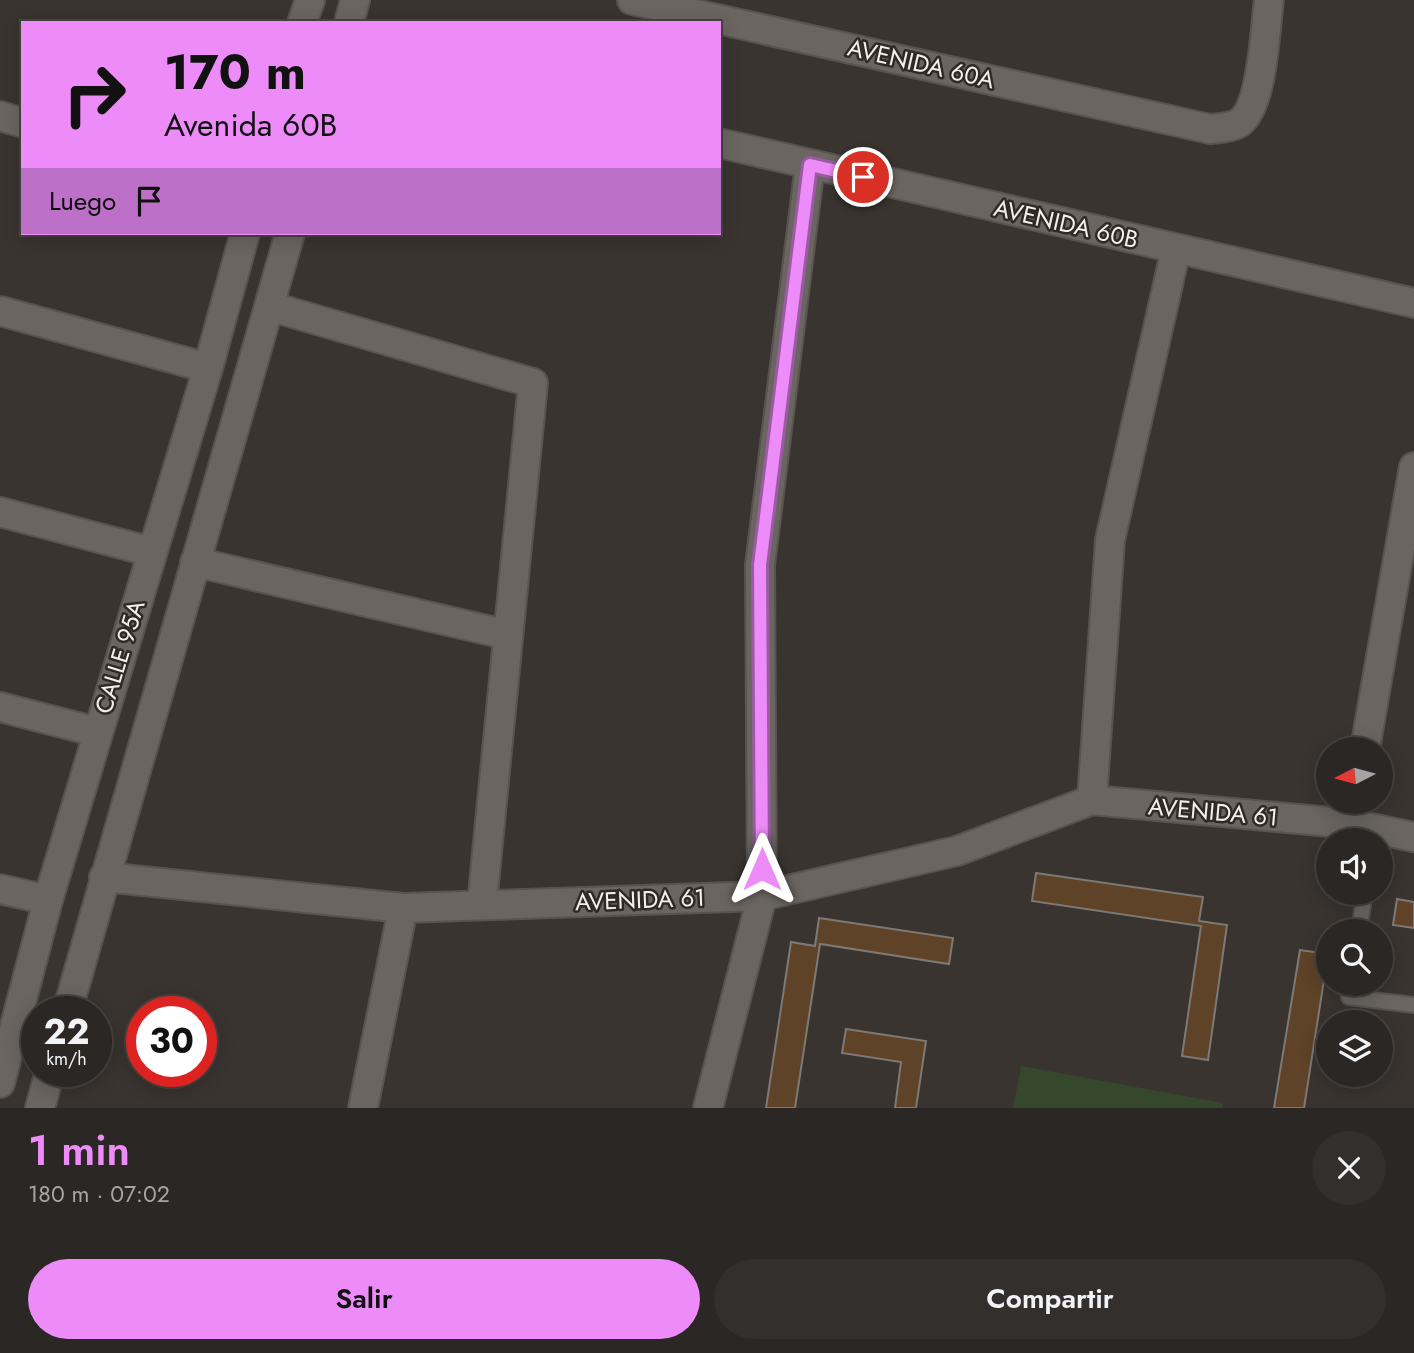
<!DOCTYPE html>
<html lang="es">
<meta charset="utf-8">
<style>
body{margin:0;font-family:Jost,sans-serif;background:#332f2c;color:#f1f3f6;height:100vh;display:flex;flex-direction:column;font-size:26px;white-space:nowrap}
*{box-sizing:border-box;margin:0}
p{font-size:23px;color:#a6a5a6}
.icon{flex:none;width:38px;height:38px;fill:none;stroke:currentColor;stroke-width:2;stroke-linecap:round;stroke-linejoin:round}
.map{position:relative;height:1108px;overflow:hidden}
.sheet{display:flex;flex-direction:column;background:#2b2724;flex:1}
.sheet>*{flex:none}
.banner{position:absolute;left:21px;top:21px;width:700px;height:214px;border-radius:0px;box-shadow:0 4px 18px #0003,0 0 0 2px #474441;background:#ed8cf9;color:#111;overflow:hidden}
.needle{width:46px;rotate:264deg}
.controls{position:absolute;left:1316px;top:737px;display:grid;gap:14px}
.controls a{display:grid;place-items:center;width:77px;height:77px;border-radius:50%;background:#2b2724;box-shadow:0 4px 18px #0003,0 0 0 2px #474441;font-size:35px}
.speed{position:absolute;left:21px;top:996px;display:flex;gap:14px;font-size:35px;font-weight:700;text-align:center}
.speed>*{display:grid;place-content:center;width:91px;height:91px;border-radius:50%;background:#2b2724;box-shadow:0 4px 18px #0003,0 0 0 2px #474441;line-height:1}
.speed small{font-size:18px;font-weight:400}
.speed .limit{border:10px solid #d22;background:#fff;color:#111}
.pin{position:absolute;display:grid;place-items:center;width:60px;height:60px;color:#fff;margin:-30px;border:4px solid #fff;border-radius:50%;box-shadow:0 2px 7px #0007}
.me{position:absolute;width:77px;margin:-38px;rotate:0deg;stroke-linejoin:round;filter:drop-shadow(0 0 5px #0008)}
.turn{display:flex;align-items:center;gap:24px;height:147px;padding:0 28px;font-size:32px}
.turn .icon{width:91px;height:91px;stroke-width:2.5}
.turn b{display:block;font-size:49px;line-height:60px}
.then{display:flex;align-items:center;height:66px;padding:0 28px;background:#0003;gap:14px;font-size:26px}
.round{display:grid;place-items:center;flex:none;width:74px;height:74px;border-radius:37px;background:#332f2c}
.overview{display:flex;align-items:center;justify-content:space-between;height:119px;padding:0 28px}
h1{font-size:42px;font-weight:600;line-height:52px;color:#ed8cf9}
.primary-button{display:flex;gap:14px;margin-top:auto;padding:14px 28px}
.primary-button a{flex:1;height:80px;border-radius:42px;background:#ed8cf9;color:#111;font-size:28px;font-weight:600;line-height:80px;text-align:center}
.primary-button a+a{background:#332f2c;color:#f1f3f6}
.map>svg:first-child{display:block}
</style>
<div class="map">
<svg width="1414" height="1108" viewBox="0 0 1414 1108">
<rect width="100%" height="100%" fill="#393430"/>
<path fill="#35482c" d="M 1021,1066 L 1223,1103 L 1222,1108 L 1013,1108 Z"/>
<path fill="#5f4328" stroke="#7e7975" stroke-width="2" d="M 1036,873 L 1203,897 L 1199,921 L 1227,925 L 1208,1060 L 1182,1056 L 1201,926 L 1032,901 Z
M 1397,899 L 1414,902 L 1414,928 L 1393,925 Z
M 819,918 L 953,938 L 949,964 L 820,944 L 795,1108 L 766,1108 L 791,942 L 815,946 Z
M 1300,950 L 1328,954 L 1304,1108 L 1274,1108 Z
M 846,1029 L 926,1041 L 916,1108 L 895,1108 L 901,1062 L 842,1053 Z"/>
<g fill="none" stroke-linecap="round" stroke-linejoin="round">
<g stroke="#57534f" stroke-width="18">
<path id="lane" d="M 1359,931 L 1365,892
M 1351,984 L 1349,997 L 1414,1005"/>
</g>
<g stroke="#57534f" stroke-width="32">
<path id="street" d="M 632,0 L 1210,129 C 1219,128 1229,128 1237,124 C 1263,111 1265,28 1269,0
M 302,23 L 310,0
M 349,23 L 355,0
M 0,116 L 23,123
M 719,143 L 1414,303
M 269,306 L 533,383 L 482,904
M 0,311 L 208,368
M 0,512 L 152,552
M 195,562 L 508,635
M 0,707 L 97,732
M 1365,749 L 1414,467
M 1092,800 L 1110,540 L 1176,249
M 104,877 L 403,908 L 762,896 L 957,851 L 1092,800 L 1352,824 L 1414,837
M 0,889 L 48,900
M 67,1012 L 290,233
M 0,1083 L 48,900 L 208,368 L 245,233
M 40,1108 L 50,1071
M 363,1108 L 403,908
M 708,1108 L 762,896 L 760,565 L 810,165"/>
</g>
<use href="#lane" stroke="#6a6561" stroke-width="14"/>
<use href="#street" stroke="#6a6561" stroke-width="28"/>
</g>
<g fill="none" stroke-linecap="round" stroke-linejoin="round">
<g stroke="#9a5ba2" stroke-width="18">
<path id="route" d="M 762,869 L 760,565 L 810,165 L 863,177"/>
</g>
<use href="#route" stroke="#ed8cf9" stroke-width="12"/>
</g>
<g text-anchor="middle" stroke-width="5" stroke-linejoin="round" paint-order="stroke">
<g font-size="24" fill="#f2efec" stroke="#2f2a26">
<text transform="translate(921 64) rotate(13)" y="8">AVENIDA 60A</text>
<text transform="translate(1066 224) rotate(13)" y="8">AVENIDA 60B</text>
<text transform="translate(120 657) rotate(-73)" y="8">CALLE 95A</text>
<text transform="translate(1213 812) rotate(5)" y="8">AVENIDA 61</text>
<text transform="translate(640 900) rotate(-2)" y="8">AVENIDA 61</text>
</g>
</g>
</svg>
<div class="controls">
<a><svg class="needle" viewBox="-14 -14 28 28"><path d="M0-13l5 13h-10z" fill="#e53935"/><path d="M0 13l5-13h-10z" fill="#a6a5a6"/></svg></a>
<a><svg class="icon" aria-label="sound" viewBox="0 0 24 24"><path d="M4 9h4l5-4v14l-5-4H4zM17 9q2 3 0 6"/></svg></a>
<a><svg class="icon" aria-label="search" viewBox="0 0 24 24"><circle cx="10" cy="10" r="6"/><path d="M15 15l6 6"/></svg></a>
<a><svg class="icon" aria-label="layers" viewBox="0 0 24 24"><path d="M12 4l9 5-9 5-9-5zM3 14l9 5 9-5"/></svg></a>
</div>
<div class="speed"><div>22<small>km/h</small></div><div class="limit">30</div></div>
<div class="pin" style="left:863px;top:177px;background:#d93025"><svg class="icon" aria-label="arrive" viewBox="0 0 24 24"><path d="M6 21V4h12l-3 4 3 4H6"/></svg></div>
<svg class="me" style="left:762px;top:869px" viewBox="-20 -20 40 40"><path d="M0-17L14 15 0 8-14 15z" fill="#ed8cf9" stroke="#fff" stroke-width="4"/></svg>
<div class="banner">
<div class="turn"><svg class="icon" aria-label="right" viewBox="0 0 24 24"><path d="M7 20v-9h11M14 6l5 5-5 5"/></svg><div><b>170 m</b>Avenida 60B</div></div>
<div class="then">Luego<svg class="icon" aria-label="arrive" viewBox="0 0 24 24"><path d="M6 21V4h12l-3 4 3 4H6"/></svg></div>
</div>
</div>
<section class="sheet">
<div class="overview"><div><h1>1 min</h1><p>180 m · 07:02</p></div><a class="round"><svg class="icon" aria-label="close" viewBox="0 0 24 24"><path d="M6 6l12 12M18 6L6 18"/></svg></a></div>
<div class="primary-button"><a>Salir</a><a>Compartir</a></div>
</section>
